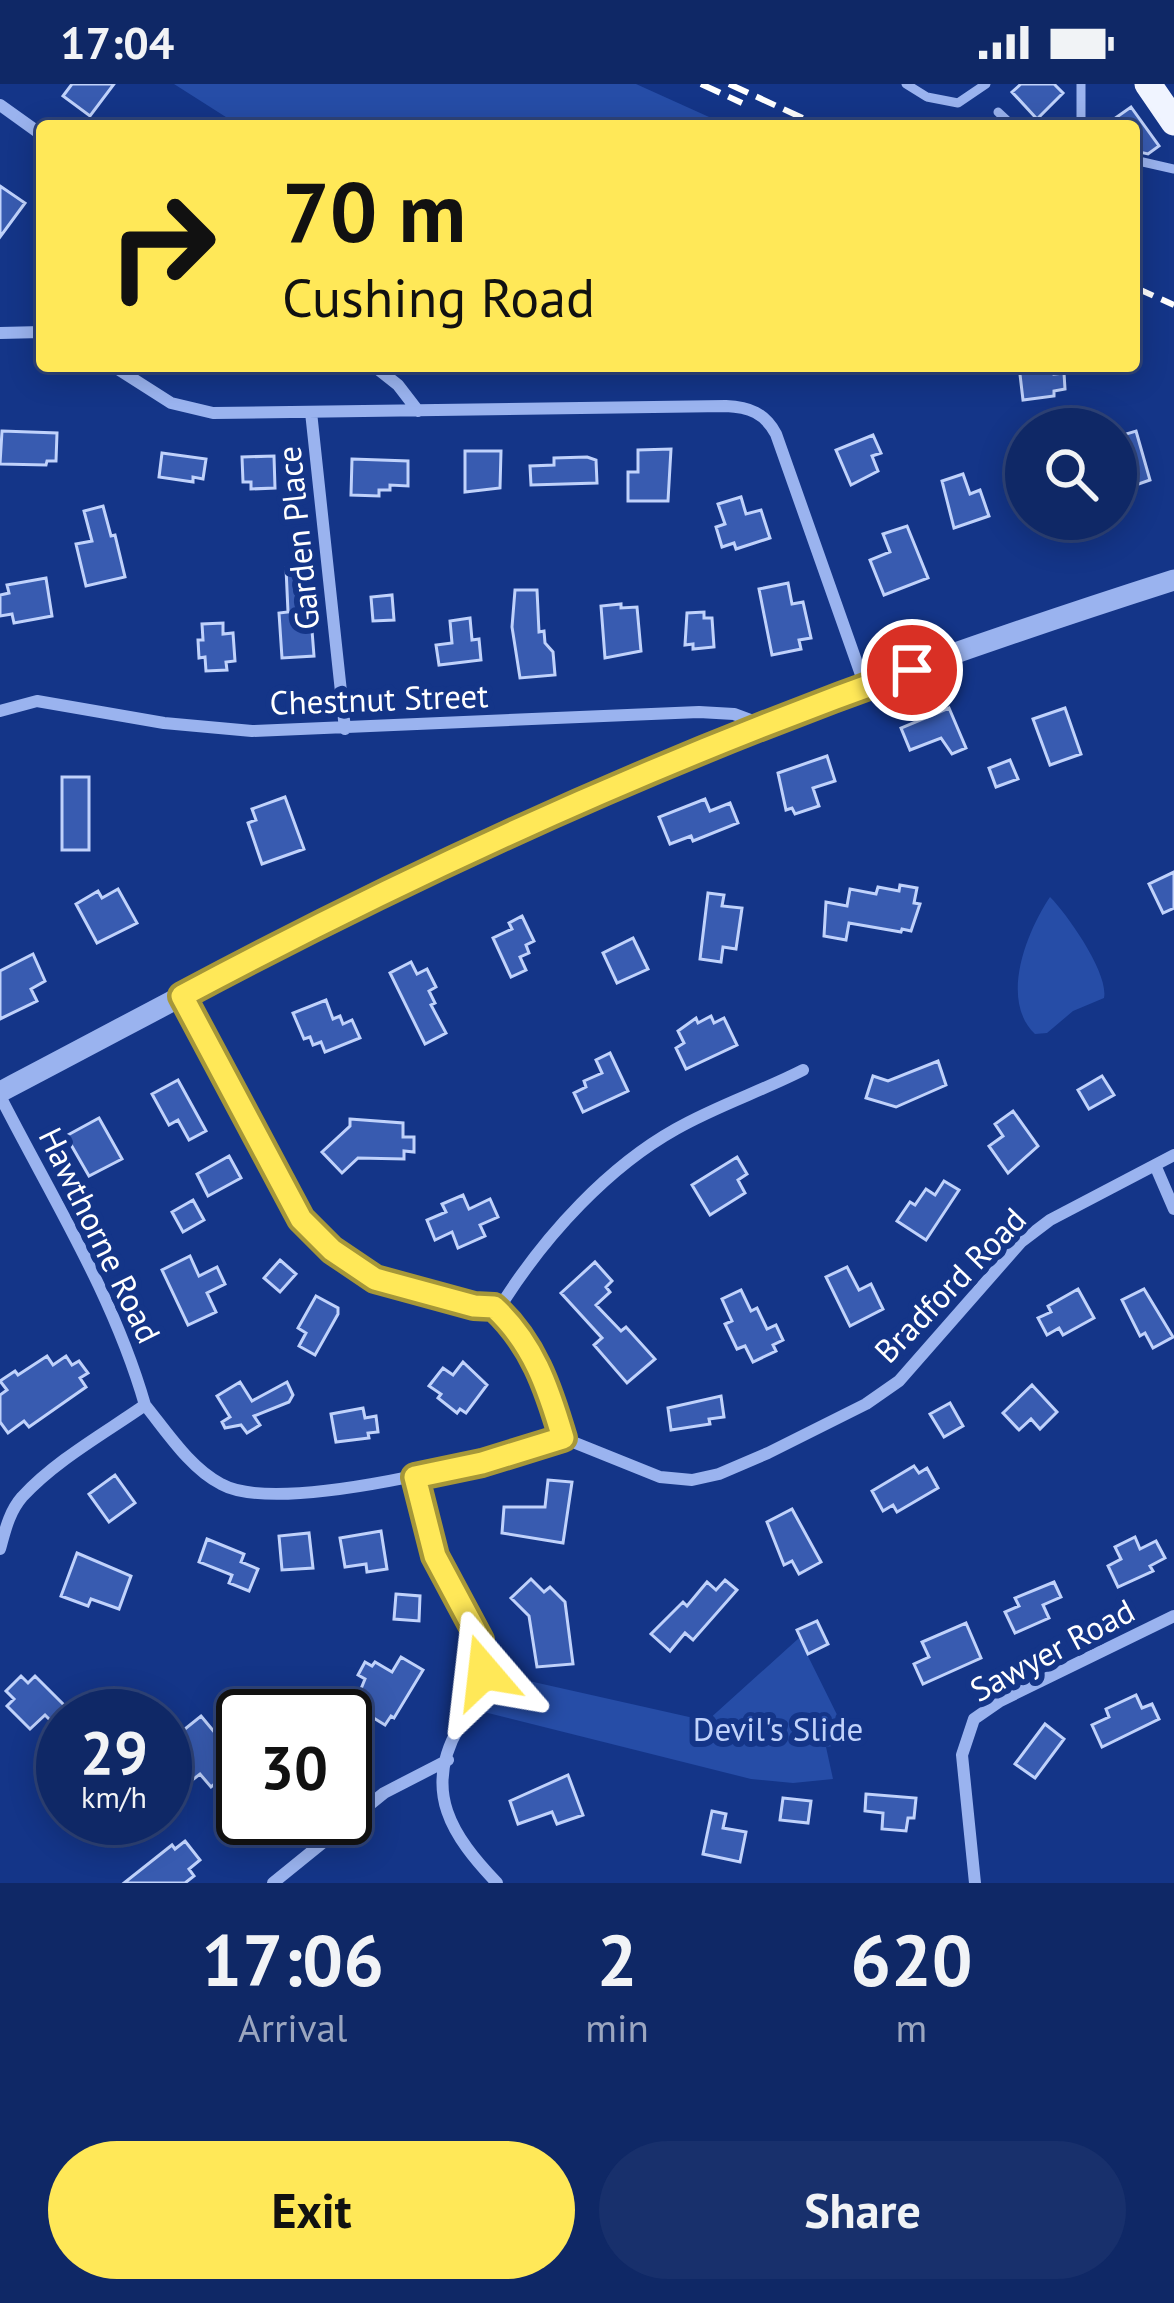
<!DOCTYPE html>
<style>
body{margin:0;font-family:"PT Sans",sans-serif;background:#18306c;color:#f1f3f6;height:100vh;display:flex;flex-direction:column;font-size:45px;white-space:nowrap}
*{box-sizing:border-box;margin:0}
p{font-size:39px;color:#9ba6bf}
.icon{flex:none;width:66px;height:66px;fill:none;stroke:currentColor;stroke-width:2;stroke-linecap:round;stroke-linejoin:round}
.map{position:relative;height:1799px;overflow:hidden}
.details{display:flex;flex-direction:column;background:#0f2866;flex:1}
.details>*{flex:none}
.guide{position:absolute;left:36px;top:36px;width:1104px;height:252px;border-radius:12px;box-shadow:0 6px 30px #0003,0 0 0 3px #2f447a;background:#ffe858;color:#111;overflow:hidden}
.fabs{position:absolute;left:1005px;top:324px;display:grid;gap:24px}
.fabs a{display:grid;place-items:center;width:132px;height:132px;border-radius:50%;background:#0f2866;box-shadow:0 6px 30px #0003,0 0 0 3px #2f447a;font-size:60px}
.speed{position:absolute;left:36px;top:1605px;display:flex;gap:24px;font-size:60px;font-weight:700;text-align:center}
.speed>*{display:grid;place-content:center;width:156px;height:156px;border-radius:50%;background:#0f2866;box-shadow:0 6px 30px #0003,0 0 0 3px #2f447a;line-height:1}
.speed small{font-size:30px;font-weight:400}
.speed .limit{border:6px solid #111;border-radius:18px;background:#fff;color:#111}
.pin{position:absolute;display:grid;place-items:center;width:102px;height:102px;color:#fff;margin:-51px;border:6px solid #fff;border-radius:50%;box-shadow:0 3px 12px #0007}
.me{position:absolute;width:132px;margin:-66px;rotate:343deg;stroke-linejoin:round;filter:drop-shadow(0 0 9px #0008)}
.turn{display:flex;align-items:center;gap:42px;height:252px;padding:0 48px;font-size:54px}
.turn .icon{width:156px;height:156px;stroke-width:2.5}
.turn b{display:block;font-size:84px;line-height:102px}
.eta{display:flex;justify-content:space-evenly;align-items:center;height:204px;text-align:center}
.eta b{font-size:72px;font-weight:600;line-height:84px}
.button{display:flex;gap:24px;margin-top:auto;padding:24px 48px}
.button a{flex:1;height:138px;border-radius:72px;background:#ffe858;color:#111;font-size:48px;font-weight:600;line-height:138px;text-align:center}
.button a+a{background:#18306c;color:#f1f3f6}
.status{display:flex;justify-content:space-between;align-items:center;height:84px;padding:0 60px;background:#0f2866;direction:ltr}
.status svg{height:33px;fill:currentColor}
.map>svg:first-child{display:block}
</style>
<div class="status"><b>17:04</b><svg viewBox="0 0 49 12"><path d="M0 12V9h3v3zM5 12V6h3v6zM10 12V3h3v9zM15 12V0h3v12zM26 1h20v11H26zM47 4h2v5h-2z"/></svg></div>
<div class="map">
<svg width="1174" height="1799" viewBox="0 0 1174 1799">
<rect width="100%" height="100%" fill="#143588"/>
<path fill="#264da7" d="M 174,0 L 636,0 L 729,42 L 240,42 Z
M 1050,813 C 1068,831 1109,890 1104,914 L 1073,927 L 1047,949 L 1035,950 C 999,916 1027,847 1050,813 Z
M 799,1554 L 851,1659 L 826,1663 L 833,1695 L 793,1699 L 751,1695 L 484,1628 L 494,1589 L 707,1637 Z"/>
<path fill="#385bb0" stroke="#c0d2fb" stroke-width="3" d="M 72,0 L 114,0 L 90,32 L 63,12 Z
M 1021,0 L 1054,0 L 1063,9 L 1037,35 L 1012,8 Z
M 1131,23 L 1159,62 L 1148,70 L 1139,68 L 1134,61 L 1134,42 L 1104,42 Z
M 0,102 L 25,119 L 0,153 Z
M 1019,282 L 1053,282 L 1054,290 L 1064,289 L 1065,305 L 1054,307 L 1054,312 L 1023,316 Z
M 2,347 L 57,349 L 56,377 L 47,377 L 46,381 L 0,380 Z
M 1136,347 L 1150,396 L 1116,408 L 1116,383 L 1120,382 L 1116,353 Z
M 873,351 L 881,369 L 872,372 L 878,387 L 851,401 L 836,366 Z
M 671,365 L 668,417 L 628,417 L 628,388 L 638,388 L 638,366 Z
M 465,367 L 501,367 L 500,404 L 465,408 Z
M 162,369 L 206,375 L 203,395 L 193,393 L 193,398 L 159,393 Z
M 274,372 L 275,404 L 251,405 L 251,398 L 243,398 L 242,373 Z
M 587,373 L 596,376 L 597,399 L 531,401 L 530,382 L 554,381 L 554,374 Z
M 352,375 L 408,377 L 408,402 L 390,401 L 390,406 L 379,406 L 379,412 L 351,411 Z
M 963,390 L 970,410 L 980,406 L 989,432 L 954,444 L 942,397 Z
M 741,413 L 746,430 L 761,426 L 770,454 L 736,465 L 734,459 L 722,463 L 716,443 L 725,440 L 718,420 Z
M 103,422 L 111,452 L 115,451 L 125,493 L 86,502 L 76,460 L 92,457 L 84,427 Z
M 907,442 L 928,494 L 884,511 L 870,476 L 890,468 L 883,450 Z
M 307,482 L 314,572 L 282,574 L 279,529 L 288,528 L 286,484 Z
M 46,494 L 52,532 L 14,539 L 12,530 L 0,532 L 0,511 L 9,509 L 7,501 Z
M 788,499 L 792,520 L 803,518 L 811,554 L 799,556 L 801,565 L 772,571 L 759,505 Z
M 515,506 L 537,506 L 539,548 L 544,547 L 545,559 L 553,568 L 555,591 L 520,594 L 512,543 Z
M 392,511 L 394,536 L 373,537 L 371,513 Z
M 621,520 L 621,524 L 637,523 L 641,567 L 605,574 L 601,522 Z
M 704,528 L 704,534 L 712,534 L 714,563 L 693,565 L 693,560 L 685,561 L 687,529 Z
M 470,534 L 472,556 L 479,555 L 481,576 L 439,581 L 436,561 L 452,559 L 450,537 Z
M 223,539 L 223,550 L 233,549 L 235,577 L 226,578 L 227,586 L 206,587 L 205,573 L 199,574 L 198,556 L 203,556 L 202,540 Z
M 949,624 L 966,664 L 952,670 L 941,654 L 910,666 L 901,644 Z
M 1065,624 L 1081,670 L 1050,681 L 1033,635 Z
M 827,672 L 835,697 L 813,704 L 819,722 L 795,730 L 792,724 L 786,726 L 778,689 Z
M 1010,676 L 1018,695 L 996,703 L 989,684 Z
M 62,693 L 89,693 L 89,766 L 62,766 Z
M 285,713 L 304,765 L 262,780 L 248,739 L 256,736 L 252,725 Z
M 705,715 L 710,727 L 730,719 L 738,739 L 693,757 L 691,752 L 670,760 L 659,733 Z
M 1174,788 L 1174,824 L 1163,829 L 1149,800 Z
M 900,801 L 917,804 L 914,819 L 920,820 L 911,847 L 902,845 L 901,848 L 849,839 L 846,856 L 824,852 L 826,818 L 847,822 L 850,805 L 876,810 L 878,803 L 899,807 Z
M 118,805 L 137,839 L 97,859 L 76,820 L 98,807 L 102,814 Z
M 708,809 L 724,811 L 722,822 L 742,824 L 736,865 L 723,863 L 721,878 L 700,875 Z
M 522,832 L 534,857 L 526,861 L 529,869 L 520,873 L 526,886 L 511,893 L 493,854 L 512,845 L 509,839 Z
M 633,854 L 648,885 L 617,899 L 603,869 Z
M 33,870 L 45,897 L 31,905 L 37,917 L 0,935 L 0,887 Z
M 411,878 L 417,890 L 427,885 L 436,903 L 429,907 L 435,919 L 431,921 L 446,949 L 425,960 L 390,889 Z
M 326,916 L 333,935 L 340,932 L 343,940 L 352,936 L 360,954 L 325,968 L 321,958 L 313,961 L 310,953 L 304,955 L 293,929 Z
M 711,932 L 714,939 L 724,934 L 737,961 L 686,985 L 676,964 L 684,959 L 678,947 L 696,934 L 698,939 Z
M 610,969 L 628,1007 L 583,1028 L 574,1009 L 586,1003 L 584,997 L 602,989 L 596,976 Z
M 938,977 L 946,1001 L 896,1023 L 866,1014 L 873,992 L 888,997 Z
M 1102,992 L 1114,1011 L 1089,1025 L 1078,1006 Z
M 178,996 L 206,1047 L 189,1056 L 178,1036 L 169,1041 L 152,1010 Z
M 1013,1027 L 1038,1062 L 1008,1089 L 989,1062 L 1003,1052 L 995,1040 Z
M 99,1034 L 122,1075 L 89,1092 L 66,1052 Z
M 350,1035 L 403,1039 L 403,1053 L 414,1053 L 414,1068 L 404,1067 L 404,1075 L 358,1074 L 342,1089 L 322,1068 L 350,1042 Z
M 229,1072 L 241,1094 L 208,1112 L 197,1090 Z
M 737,1073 L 747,1090 L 738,1096 L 745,1109 L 710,1131 L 692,1101 Z
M 944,1097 L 959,1106 L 926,1156 L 897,1137 L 910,1118 L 915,1121 L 926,1105 L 935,1111 Z
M 463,1111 L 469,1125 L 490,1115 L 498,1133 L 480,1141 L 485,1152 L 458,1164 L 452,1148 L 435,1156 L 427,1136 L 446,1128 L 442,1120 Z
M 193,1116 L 204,1136 L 183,1148 L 172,1128 Z
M 190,1172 L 199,1192 L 217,1183 L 225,1200 L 207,1209 L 216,1228 L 188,1241 L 162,1186 Z
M 280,1176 L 296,1190 L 280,1208 L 264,1194 Z
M 595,1178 L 612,1197 L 606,1203 L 610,1208 L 596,1221 L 621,1247 L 626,1243 L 655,1275 L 627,1299 L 594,1261 L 602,1254 L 561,1209 Z
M 847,1183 L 859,1206 L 871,1200 L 883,1225 L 850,1242 L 826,1193 Z
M 1078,1205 L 1094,1234 L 1063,1251 L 1059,1244 L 1047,1251 L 1038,1234 L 1051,1228 L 1048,1222 Z
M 1144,1205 L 1173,1253 L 1153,1264 L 1145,1249 L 1140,1252 L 1122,1216 Z
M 741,1206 L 751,1227 L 757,1224 L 767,1245 L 776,1241 L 783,1256 L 773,1261 L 776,1267 L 753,1278 L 745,1262 L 737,1265 L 725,1240 L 732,1237 L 722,1215 Z
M 316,1212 L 338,1224 L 338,1230 L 315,1271 L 299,1262 L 306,1249 L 298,1244 Z
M 47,1272 L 53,1281 L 66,1272 L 72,1281 L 79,1277 L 88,1289 L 80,1294 L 86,1303 L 29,1343 L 24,1337 L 8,1349 L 0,1338 L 0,1311 L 7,1306 L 0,1297 L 15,1287 L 18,1291 Z
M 463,1278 L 487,1301 L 466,1329 L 460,1325 L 457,1329 L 438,1314 L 441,1310 L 429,1302 L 443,1284 L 453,1291 Z
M 240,1298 L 252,1317 L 287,1298 L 293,1311 L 289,1318 L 254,1332 L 260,1341 L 247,1349 L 241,1341 L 225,1344 L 222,1338 L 230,1333 L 217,1312 Z
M 1032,1301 L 1057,1328 L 1040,1345 L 1031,1335 L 1019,1346 L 1003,1329 Z
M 721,1312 L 724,1333 L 709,1335 L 710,1340 L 671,1346 L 668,1324 Z
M 950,1319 L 963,1342 L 944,1353 L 930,1330 Z
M 363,1324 L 365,1334 L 376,1332 L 378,1348 L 368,1349 L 369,1354 L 336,1358 L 331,1330 Z
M 914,1382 L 919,1389 L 927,1384 L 938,1404 L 897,1428 L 893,1421 L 883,1427 L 872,1407 Z
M 115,1391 L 135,1419 L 109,1438 L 89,1410 Z
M 548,1396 L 572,1398 L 563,1459 L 502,1449 L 504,1423 L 545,1423 Z
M 792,1425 L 821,1478 L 799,1490 L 792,1477 L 784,1481 L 767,1438 Z
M 381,1447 L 387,1485 L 367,1488 L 366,1480 L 345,1483 L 340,1454 Z
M 309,1449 L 313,1484 L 282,1486 L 279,1452 Z
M 1135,1453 L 1140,1465 L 1156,1457 L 1165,1474 L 1150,1482 L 1153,1487 L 1118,1503 L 1108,1482 L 1121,1475 L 1115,1463 Z
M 207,1455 L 244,1470 L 241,1478 L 258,1485 L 249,1507 L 229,1499 L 232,1491 L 199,1478 Z
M 77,1469 L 131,1492 L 119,1525 L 91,1515 L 88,1522 L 61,1512 Z
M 531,1495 L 544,1508 L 550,1503 L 565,1518 L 573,1580 L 537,1583 L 529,1532 L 511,1514 Z
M 725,1496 L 737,1506 L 693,1556 L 685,1549 L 670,1567 L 651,1550 L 683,1518 L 687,1522 L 707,1498 L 716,1506 Z
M 1054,1498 L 1061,1513 L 1043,1521 L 1049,1534 L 1015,1549 L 1005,1528 L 1019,1522 L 1015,1514 Z
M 396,1510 L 420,1512 L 419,1537 L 394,1535 Z
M 817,1537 L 828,1560 L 808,1570 L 797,1546 Z
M 966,1539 L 981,1574 L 923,1600 L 914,1580 L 929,1573 L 922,1558 Z
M 401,1573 L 423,1586 L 394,1634 L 391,1632 L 385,1641 L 354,1622 L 365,1595 L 358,1591 L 365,1578 L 372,1582 L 375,1578 L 392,1588 Z
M 21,1592 L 28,1599 L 35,1592 L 65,1622 L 50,1636 L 45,1631 L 30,1645 L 7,1622 L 14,1615 L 6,1607 Z
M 1136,1611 L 1142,1624 L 1152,1620 L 1159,1635 L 1102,1663 L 1092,1641 L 1109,1633 L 1106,1625 Z
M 201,1632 L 240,1679 L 211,1703 L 200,1690 L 186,1701 L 165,1676 L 165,1661 Z
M 1045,1640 L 1064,1655 L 1035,1694 L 1015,1680 Z
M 568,1691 L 583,1731 L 557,1740 L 552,1728 L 518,1740 L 510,1717 Z
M 866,1710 L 916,1714 L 914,1734 L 908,1734 L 906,1747 L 882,1745 L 883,1729 L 865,1727 Z
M 783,1714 L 811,1717 L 808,1739 L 780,1736 Z
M 712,1727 L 726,1730 L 723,1744 L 746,1748 L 740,1778 L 703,1770 Z
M 185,1757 L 200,1776 L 189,1785 L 194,1792 L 185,1799 L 124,1799 L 172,1761 L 175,1765 Z"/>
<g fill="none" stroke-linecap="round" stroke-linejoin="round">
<path stroke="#9ab3ef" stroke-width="9" d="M 906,0 L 927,13 L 958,19 L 986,0
M 998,28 L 1013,42
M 1081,42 L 1081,0
M 1134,76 L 1174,85"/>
<path stroke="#9ab3ef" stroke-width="12" d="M 0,21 L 42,51
M 0,249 L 42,248
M 113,282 L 171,319 L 213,329 L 726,322 C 749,323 765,329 776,350 L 865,602
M 374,282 L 398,301 L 418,327
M 311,328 L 345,645
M 0,627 L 37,617 L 164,639 L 252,647 L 699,628 L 734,630 L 761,640
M 0,1012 C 52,1114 113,1210 145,1321 C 105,1349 56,1376 22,1413 C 9,1428 5,1447 0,1465
M 1155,1081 L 1174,1125
M 494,1223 L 505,1215 C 547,1150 608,1083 676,1045 C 716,1022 762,1007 803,986
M 145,1321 C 167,1348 190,1384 221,1400 C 280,1433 497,1374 563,1354 C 548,1303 533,1259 494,1223 L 474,1222 L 375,1195 L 332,1166 L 301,1135 L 182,912
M 563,1354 L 660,1393 L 692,1396 L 719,1390 L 768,1369 L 866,1320 L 899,1297 L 1021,1158 L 1050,1136 L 1174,1071
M 415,1393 C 421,1420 425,1449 436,1474 C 448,1502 470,1527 480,1556 C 490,1589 475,1616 459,1643 C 422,1707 452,1752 497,1799
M 273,1799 L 384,1709 L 448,1676
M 975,1799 L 962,1671 L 974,1635 L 1000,1617 L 1174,1532"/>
<path stroke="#9ab3ef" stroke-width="21" d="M 0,1008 C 172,918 342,824 519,743 C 731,646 952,567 1174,496"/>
<path stroke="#f0f4ff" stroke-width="27" d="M 1148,0 L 1174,38"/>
<path stroke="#fff" stroke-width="6" stroke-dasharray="21 9" stroke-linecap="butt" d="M 701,0 L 742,19
M 729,0 L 820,42
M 1134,203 L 1174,221"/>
</g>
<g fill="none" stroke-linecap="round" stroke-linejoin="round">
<g stroke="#a69739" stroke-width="30">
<path id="route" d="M 484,1588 L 480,1556 L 435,1472 L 415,1393 L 482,1379 L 563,1354 C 548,1303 533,1259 494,1223 L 474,1222 L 375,1195 L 332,1166 L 301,1135 L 182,912 C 418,786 659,676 912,586"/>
</g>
<use href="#route" stroke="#ffe858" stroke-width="21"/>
</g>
<g text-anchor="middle" stroke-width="12" stroke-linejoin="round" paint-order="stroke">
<g font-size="33" fill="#fff" stroke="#143588">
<text transform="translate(298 454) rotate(-96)" y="12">Garden Place</text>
<text transform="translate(379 615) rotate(-2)" y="12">Chestnut Street</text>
<text transform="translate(100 1151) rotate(64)" y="12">Hawthorne Road</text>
<text transform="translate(950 1201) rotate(-46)" y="12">Bradford Road</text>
<text transform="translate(1052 1566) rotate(-28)" y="12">Sawyer Road</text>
</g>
<g font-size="33" fill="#c0d2fb" stroke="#143588">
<text x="778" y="1657">Devil's Slide</text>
</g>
</g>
</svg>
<div class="fabs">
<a><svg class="icon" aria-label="search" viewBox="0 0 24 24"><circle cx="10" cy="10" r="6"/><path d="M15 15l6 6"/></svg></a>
</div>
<div class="speed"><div>29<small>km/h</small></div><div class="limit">30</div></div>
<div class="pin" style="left:912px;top:586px;background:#d93025"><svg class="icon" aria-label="arrive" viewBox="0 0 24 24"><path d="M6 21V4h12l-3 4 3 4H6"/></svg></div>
<svg class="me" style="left:484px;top:1588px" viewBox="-20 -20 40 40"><path d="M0-17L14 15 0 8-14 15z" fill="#ffe858" stroke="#fff" stroke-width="4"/></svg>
<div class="guide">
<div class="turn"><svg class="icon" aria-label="right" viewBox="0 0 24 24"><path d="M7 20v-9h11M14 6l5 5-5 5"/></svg><div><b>70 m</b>Cushing Road</div></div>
</div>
</div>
<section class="details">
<div class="eta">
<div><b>17:06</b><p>Arrival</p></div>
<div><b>2</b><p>min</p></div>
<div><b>620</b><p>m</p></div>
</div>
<div class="button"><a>Exit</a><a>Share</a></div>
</section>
